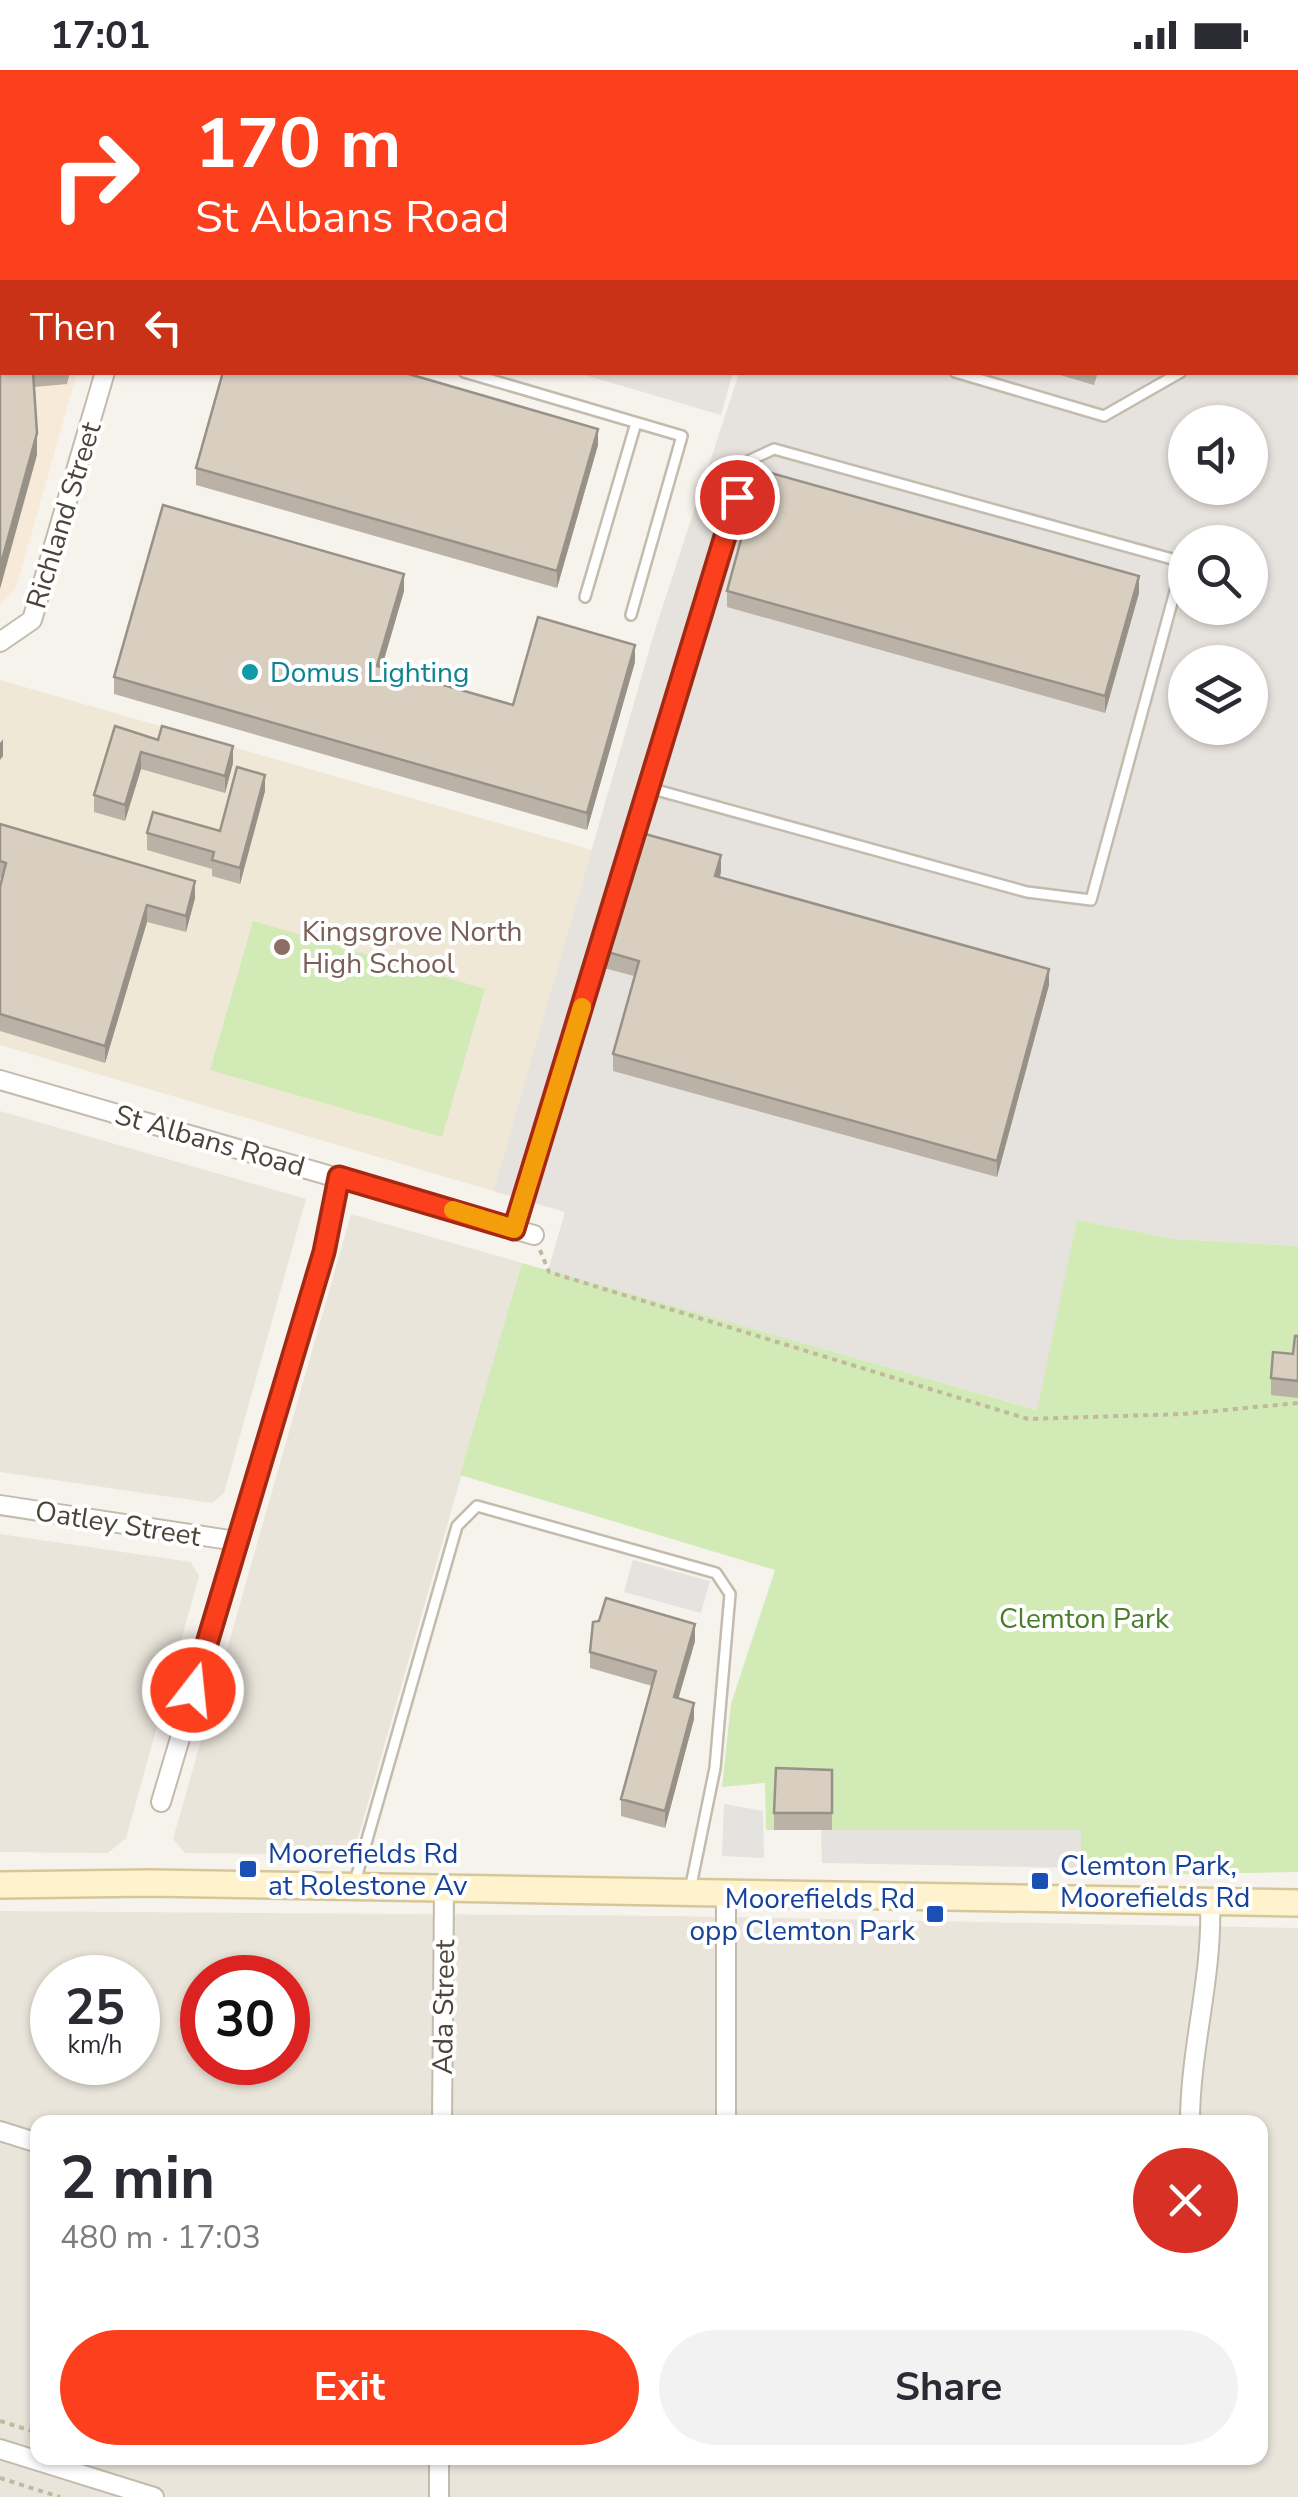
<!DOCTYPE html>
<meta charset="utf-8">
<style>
body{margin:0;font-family:"Nunito Sans",sans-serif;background:#f2f2f3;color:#2b2b33;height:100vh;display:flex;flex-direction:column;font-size:38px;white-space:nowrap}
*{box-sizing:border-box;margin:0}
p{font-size:32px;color:#7c7c81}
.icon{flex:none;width:55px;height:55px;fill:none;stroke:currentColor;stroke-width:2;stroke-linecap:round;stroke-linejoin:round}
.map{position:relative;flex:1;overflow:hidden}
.side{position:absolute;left:30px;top:2045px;width:1238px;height:350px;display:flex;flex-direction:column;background:#fff;border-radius:20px;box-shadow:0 2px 8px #0004}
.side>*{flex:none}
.top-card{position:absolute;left:0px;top:0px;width:1300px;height:305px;box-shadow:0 2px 8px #0004;background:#fc3f1d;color:#fff;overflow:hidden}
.tools{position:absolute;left:1168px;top:335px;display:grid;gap:20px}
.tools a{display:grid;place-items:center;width:100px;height:100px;border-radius:50%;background:#fff;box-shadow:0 2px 8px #0004;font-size:50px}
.speed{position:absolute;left:30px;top:1885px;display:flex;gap:20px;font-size:50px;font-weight:700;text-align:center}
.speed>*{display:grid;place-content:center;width:130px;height:130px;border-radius:50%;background:#fff;box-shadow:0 2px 8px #0004;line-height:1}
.speed small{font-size:25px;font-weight:400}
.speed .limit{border:15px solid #d22;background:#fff;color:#111}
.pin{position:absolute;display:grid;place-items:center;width:85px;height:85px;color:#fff;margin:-42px;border:5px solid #fff;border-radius:50%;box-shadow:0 2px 10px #0007}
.me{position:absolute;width:110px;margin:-55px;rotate:16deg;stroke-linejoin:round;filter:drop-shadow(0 0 8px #0008)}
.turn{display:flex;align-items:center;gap:35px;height:210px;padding:0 30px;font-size:45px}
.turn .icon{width:130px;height:130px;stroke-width:2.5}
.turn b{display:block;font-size:70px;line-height:85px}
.then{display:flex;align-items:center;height:95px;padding:0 30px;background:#0003;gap:20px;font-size:38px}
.round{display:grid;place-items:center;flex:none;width:105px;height:105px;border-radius:52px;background:#f2f2f3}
.overview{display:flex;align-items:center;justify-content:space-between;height:170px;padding:0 30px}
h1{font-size:60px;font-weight:700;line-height:75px}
.button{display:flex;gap:20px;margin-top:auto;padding:20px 30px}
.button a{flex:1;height:115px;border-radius:60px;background:#fc3f1d;color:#fff;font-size:40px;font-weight:700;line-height:115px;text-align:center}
.button a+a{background:#f2f2f3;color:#2b2b33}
.status{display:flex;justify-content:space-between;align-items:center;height:70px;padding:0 50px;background:#fff;direction:ltr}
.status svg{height:28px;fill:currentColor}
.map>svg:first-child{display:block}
</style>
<div class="status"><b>17:01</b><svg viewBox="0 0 49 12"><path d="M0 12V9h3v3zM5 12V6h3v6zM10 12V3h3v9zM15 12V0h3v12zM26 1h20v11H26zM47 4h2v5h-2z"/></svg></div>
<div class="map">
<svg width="1298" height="2427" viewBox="0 0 1298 2427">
<rect width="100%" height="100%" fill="#f6f3ec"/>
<path fill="#eae5da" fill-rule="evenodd" d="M 0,1041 L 306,1129 L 224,1423 L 212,1433 L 0,1402 Z
M 351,1144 L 522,1193 L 353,1785 L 185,1783 L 173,1769 Z
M 0,1464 L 191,1492 L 199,1506 L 126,1768 L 108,1783 L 0,1782 Z
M 0,1841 L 672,1846 L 1298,1858 L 1298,2427 L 0,2427 ZM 52,1908 L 138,1908 L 138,1992 L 52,1992 ZM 202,1908 L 288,1908 L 288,1992 L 202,1992 ZM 38,2052 L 1260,2052 L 1260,2388 L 38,2388 Z"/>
<path fill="#f7ead8" d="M 0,110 L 2,302 L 77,303 L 16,518 L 0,535 Z"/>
<path fill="#e6e2dd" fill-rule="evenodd" d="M 226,0 L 814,0 L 225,2 Z
M 836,0 L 1298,0 L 1298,1176 L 1175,1169 L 1077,1150 L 1038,1340 L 548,1201 L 565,1142 L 493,1121 L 655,560 L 739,303 L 1298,302 L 1298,2 ZM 1185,352 L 1250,352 L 1250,418 L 1185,418 ZM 1185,472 L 1250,472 L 1250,538 L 1185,538 ZM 1185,592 L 1250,592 L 1250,658 L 1185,658 Z
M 578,303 L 733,303 L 721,345 Z"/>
<path fill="#efe8d6" d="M 0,610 L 592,780 L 493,1121 L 0,975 Z"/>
<path fill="#d2eab5" d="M 253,851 L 485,919 L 442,1067 L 210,1000 Z
M 1077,1150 L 1175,1169 L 1298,1176 L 1298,1802 L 1082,1806 L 1080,1760 L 766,1760 L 765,1713 L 722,1717 L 731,1634 L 775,1500 L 460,1405 L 522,1193 L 1037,1340 Z"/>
<path fill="#e5e3e0" d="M 633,1490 L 710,1511 L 701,1543 L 624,1522 Z
M 724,1734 L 763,1741 L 764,1788 L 722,1786 Z
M 821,1760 L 1081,1760 L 1081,1798 L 822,1793 Z"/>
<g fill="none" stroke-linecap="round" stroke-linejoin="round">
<g stroke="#c2bbae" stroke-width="14">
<path id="lane" d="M 223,0 L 232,2
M 498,0 L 507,2
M 1231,0 L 1231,2
M 450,2 L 451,0
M 872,2 L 872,0
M 464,302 L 682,366 L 631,545
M 955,302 L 1104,346 L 1181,302
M 585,527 L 636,353
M 514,1158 L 748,391 L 774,379 L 1183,492 L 1091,830 L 1027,822 L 649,718
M 354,1815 L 457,1456 L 477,1436 L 716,1503 L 730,1524 L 715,1698 L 690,1820"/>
</g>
<g stroke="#c2bbae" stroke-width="22">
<path id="street" d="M 193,2 L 194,0
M 0,572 L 32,550 L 105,302
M 0,1010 L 534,1165
M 0,1435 L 236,1471
M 161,1732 L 325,1182 L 339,1107
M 726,1823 L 726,2052
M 442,2052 L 444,1821
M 1190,2052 C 1190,1978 1213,1907 1210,1832
M 0,2061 L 38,2073
M 0,2379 L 154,2427
M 439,2427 L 439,2388"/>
</g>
<g stroke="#d6c79b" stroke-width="30">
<path id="secondary" d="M 0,1815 L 149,1813 L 1298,1833"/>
</g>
<path stroke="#c4b79f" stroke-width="4" stroke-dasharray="5 5" stroke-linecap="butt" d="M 540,1180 L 549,1202 L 1028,1349 L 1183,1344 L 1298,1333
M 0,2351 L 38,2363
M 114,2388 L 127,2391 L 134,2388
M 0,2408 L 60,2427"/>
<use href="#lane" stroke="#fff" stroke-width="9"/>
<use href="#street" stroke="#fff" stroke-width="18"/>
<use href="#secondary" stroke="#fff3cd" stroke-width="25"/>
</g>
<path fill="#bab2a6" d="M 567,0 L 799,0 L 799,2 L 575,2 Z
M 2,302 L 70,302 L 67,314 L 34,317 L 37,385 Z
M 1050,302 L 1098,302 L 1094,315 Z
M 598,375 L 557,518 L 196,415 L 196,398 Z
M 404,521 L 382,597 L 513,635 L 635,592 L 587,760 L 114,624 L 114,607 Z
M 727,521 L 1139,523 L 1105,643 L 727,537 Z
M 115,656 L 233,693 L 225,723 L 141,699 L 125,751 L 94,742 L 94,725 Z
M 265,721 L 240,814 L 212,806 L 212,799 L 147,780 L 147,763 L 220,761 Z
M 0,754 L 195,828 L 186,862 L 147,852 L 105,993 L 0,961 L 0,817 L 2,808 L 0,808 Z
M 721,802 L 720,807 L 1049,915 L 997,1107 L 613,1001 L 613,984 L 634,906 L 604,898 L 604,881 Z
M 1298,1266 L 1298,1328 L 1271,1325 L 1271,1308 L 1293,1284 Z
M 695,1571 L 678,1628 L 694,1649 L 665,1758 L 621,1746 L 621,1729 L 652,1616 L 590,1598 L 590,1582 Z
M 832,1700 L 832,1760 L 774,1760 L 774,1743 Z"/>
<path fill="#979187" d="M 598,359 L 598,375 L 557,518 L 557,501 Z
M 37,363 L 37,385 L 0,519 L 0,497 Z
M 404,504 L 404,521 L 377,613 L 377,596 Z
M 1139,506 L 1139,523 L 1105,643 L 1105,626 Z
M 635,575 L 635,592 L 587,760 L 587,743 Z
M 3,669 L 3,686 L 0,690 L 0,673 Z
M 233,676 L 233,693 L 225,723 L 225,706 Z
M 141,682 L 141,699 L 125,751 L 125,735 Z
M 265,705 L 265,721 L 240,814 L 240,798 Z
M 721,785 L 721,802 L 715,822 L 715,806 Z
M 195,811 L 195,828 L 186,862 L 186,846 Z
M 147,835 L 147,852 L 105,993 L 105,976 Z
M 1049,899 L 1049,915 L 997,1107 L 997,1091 Z
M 695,1554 L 695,1571 L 674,1644 L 674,1627 Z
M 694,1633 L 694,1649 L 665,1758 L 665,1741 Z"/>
<path fill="#d8cfc1" stroke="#979187" stroke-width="2.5" d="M 506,0 L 536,0 L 536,2 L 506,2 Z
M 644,0 L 795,0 L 794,2 L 653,2 Z
M 958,0 L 1189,0 L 1188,2 L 958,2 Z
M 0,210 L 2,211 L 2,302 L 33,302 L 37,363 L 0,497 Z
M 223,302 L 402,302 L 598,359 L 557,501 L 196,398 Z
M 760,400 L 1139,506 L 1105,626 L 727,521 Z
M 163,435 L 404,504 L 377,596 L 513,635 L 538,547 L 635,575 L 587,743 L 114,607 Z
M 115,656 L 158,670 L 162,656 L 233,676 L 225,706 L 141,682 L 125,735 L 94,725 Z
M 237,697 L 265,705 L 240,798 L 212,790 L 214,782 L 147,763 L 153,742 L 220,761 Z
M 0,754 L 195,811 L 186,846 L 147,835 L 105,976 L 0,944 L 0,817 L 6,793 L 0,791 Z
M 638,762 L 721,785 L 715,806 L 1049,899 L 997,1091 L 613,984 L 639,891 L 604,881 Z
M 1295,1266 L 1298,1266 L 1298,1311 L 1271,1308 L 1273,1282 L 1293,1284 Z
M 606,1528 L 695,1554 L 674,1627 L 694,1633 L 665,1741 L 621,1729 L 656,1601 L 590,1582 L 593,1552 L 599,1551 Z
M 776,1698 L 832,1700 L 832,1743 L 774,1743 Z"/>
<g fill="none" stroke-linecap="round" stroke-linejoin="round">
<g stroke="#a42913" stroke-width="25">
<path id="route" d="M 193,1620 L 324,1182 L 339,1107 L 514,1159 L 737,427"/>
</g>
<use href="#route" stroke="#fc3f1d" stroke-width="18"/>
<path stroke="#f59e0b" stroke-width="18" d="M 453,1140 L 514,1159 L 582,937"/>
</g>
<circle fill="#0f9aa8" stroke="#fff" stroke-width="4" cx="250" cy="602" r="10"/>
<circle fill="#8d6e63" stroke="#fff" stroke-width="4" cx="282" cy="877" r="10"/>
<g fill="#1a4fb4" stroke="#fff" stroke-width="4">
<rect x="238" y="1789" width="20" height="20" rx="5"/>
<rect x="1030" y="1801" width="20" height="20" rx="5"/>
<rect x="925" y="1834" width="20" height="20" rx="5"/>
</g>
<g text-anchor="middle" stroke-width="8" stroke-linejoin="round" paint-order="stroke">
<g font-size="28" fill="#4b4439" stroke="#fff">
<text transform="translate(63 445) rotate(-73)" y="10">Richland Street</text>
<text transform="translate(210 1070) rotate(16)" y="10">St Albans Road</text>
<text transform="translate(118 1453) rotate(9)" y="10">Oatley Street</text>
<text transform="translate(443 1937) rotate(-89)" y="10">Ada Street</text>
</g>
<g font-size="28" fill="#0d838f" stroke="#fff" text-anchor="start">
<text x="270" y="612">Domus Lighting</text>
</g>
<g font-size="28" fill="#785e54" stroke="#fff" text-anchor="start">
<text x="302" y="871">Kingsgrove North<tspan x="302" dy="32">High School</tspan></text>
</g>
<g font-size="28" fill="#4a7f2a" stroke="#fff">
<text x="1084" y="1558">Clemton Park</text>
</g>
<g font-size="28" fill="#164399" stroke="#fff" text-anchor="start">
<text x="268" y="1793">Moorefields Rd<tspan x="268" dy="32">at Rolestone Av</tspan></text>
<text x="1060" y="1805">Clemton Park,<tspan x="1060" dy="32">Moorefields Rd</tspan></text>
<text x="915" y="1838" text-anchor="end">Moorefields Rd<tspan x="915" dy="32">opp Clemton Park</tspan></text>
</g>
</g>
</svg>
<div class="tools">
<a><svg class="icon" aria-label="sound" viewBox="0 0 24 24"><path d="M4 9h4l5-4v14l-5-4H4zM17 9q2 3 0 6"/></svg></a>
<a><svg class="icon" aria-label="search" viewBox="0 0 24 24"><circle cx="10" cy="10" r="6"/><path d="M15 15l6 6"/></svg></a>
<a><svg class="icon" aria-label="layers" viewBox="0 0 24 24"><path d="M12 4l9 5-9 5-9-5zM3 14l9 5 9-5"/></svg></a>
</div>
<div class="speed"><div>25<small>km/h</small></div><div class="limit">30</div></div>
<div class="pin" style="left:737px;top:427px;background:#d93025"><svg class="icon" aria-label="arrive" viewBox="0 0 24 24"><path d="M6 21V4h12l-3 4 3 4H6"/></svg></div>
<svg class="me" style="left:193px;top:1620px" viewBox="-20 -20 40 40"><circle r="17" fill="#fc3f1d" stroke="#fff" stroke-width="3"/><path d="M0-11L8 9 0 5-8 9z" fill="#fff"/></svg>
<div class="top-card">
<div class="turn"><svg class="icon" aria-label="right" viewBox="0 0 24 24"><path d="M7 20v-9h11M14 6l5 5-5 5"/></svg><div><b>170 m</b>St Albans Road</div></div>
<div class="then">Then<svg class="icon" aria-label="left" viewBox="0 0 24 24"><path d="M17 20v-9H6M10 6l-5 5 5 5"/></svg></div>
</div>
<section class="side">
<div class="overview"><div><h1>2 min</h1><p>480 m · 17:03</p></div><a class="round" style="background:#d93025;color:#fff"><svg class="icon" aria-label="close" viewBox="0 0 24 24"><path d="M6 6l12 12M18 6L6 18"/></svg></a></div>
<div class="button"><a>Exit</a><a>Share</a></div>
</section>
</div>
